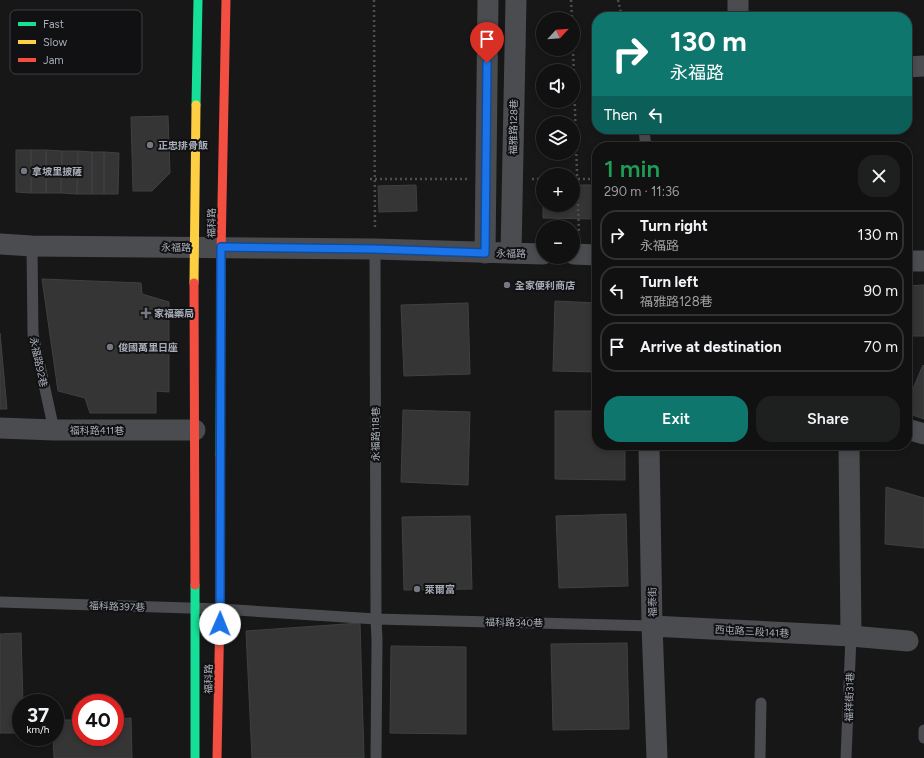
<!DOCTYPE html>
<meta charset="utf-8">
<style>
body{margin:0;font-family:Figtree,"Noto Sans TC",sans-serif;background:#1e1f1f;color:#f1f3f6;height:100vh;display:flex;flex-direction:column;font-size:15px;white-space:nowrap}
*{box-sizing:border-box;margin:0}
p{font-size:13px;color:#9c9d9f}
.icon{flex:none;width:22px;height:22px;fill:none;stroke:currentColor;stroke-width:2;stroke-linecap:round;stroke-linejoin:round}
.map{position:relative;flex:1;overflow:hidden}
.details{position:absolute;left:592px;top:142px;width:320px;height:308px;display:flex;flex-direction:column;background:#111;border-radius:16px;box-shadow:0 2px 6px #0003,0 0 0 1px #303131}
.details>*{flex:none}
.guide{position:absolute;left:592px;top:12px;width:320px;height:122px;border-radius:16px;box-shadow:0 2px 6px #0003,0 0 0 1px #303131;background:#0f766e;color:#fff;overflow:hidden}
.needle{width:26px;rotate:64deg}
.controls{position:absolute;left:536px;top:12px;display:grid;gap:8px}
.controls a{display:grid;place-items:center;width:44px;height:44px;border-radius:50%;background:#111;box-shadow:0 2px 6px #0003,0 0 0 1px #303131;font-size:20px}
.speed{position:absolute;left:12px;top:694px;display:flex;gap:8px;font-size:20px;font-weight:700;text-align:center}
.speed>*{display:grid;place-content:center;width:52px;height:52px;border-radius:50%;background:#111;box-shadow:0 2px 6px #0003,0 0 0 1px #303131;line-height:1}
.speed small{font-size:10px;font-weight:400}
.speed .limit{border:6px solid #d22;background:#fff;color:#111}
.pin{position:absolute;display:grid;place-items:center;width:34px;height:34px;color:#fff;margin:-41px -17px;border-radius:50% 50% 50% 0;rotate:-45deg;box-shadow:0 0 4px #0007}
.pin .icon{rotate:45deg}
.me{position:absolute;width:44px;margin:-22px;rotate:1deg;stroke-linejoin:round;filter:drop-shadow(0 0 3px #0008)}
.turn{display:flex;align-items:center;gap:14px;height:84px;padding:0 12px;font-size:18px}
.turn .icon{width:52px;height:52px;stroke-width:2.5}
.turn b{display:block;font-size:28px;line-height:34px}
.then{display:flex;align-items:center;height:38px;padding:0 12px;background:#0003;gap:8px;font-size:15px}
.round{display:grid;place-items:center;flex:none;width:42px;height:42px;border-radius:16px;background:#1e1f1f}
.overview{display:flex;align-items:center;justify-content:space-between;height:68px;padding:0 12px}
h1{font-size:24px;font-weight:600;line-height:30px;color:#1e9e55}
.cta{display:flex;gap:8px;margin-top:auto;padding:8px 12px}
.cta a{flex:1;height:46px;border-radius:16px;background:#0f766e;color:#fff;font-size:16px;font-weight:600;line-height:46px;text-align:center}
.cta a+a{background:#1e1f1f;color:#f1f3f6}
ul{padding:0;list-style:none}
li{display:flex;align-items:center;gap:12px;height:50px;margin:0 8px 6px;padding:0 4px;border:2px solid #303131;border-radius:16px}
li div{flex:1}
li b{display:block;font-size:15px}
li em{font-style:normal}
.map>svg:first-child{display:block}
</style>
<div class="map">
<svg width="924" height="758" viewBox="0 0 924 758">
<rect width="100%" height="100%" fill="#171717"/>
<path fill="#353536" stroke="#3f4043" d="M 168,116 L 170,173 L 152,191 L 133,191 L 131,117 Z
M 16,150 L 31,150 L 31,193 L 16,192 Z
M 31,150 L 46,150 L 46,193 L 31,193 Z
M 46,150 L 62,151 L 61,193 L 46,193 Z
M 62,151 L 78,151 L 77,194 L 61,193 Z
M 78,151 L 92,152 L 92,194 L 77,194 Z
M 92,152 L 104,152 L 104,194 L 92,194 Z
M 104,152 L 119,153 L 118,194 L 104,194 Z
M 416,185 L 417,211 L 379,212 L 378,186 Z
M 573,185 L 597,185 L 597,219 L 543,218 L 543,192 L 543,205 L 573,205 Z
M 42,279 L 141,283 L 142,294 L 169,302 L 169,392 L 156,391 L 156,413 L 90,413 L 85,398 L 58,391 Z
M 924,285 L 924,336 L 907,336 L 907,286 Z
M 555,301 L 597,303 L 597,372 L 553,371 Z
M 468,303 L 470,374 L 404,376 L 401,305 Z
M 0,333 L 7,409 L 0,409 Z
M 923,365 L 924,366 L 924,419 L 907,413 L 907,403 Z
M 403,410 L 470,412 L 468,485 L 401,482 Z
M 555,411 L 597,411 L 597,445 L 625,445 L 625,480 L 555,479 Z
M 886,487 L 924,498 L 924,548 L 885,544 Z
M 626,514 L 628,586 L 559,588 L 556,516 Z
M 470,516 L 472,589 L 404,590 L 402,517 Z
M 360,623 L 364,758 L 252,758 L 246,631 Z
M 21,633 L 23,703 L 21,703 L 21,733 L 0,733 L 0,634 Z
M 627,643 L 629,729 L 553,730 L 551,644 Z
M 391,646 L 466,647 L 466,734 L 390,733 Z
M 131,718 L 132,758 L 54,758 L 53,737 L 55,737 L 55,720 L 81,720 L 81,737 L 115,737 L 115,719 Z"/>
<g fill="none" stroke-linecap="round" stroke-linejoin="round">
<path stroke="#4d4e52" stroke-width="2.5" stroke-dasharray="2 3" stroke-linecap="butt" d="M 374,0 L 375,230
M 571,0 L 572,19
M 618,0 L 622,17
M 573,49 L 579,234
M 370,179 L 467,179
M 532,179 L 543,179
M 573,179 L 597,179"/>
<path stroke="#4b4c50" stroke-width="11" d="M 644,131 L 646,147
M 32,246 L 33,334 L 54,430
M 375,249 L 376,619 L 377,640 L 376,758
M 0,602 L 220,609 L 376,619 L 652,626
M 924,730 L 924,738
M 760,758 L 761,703
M 846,758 L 851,636"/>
<path stroke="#4b4c50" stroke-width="21" d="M 738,17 L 738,0
M 907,67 L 924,66
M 0,244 L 32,246 L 375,249 L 543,254
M 485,253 L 488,0
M 511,253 L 516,0
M 573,254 L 597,255
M 907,261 L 924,261
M 0,428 L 54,430 L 195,430
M 907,429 L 924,434
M 649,445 L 652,626 L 657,758
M 849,445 L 851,636
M 652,626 L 851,636 L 908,641"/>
<path stroke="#16e098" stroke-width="9" d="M 196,105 L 198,0
M 220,455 L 221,254
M 195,585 L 195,758"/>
<path stroke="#ffcf43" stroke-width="9" d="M 194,283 L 196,105"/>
<path stroke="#f24e42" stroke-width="9" d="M 221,254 L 226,0
M 194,283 L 195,585
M 217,758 L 220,609 L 220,455"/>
</g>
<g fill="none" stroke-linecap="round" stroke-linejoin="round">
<g stroke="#114b97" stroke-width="10">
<path id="route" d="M 220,624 L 221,247 L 375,249 L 485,253 L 487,63"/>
</g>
<use href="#route" stroke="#1a73e8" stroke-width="7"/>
</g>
<g fill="#757880" stroke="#111113" stroke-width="1.5">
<circle cx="150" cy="145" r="4"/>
<circle cx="24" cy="171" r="4"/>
<circle cx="507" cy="285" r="4"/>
<path d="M144 307h4v4h4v4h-4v4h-4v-4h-4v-4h4z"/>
<circle cx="110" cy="347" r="4"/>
<circle cx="417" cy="589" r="4"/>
</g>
<g text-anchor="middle" stroke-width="4" stroke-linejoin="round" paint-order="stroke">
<g font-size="10" fill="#a8adb8" stroke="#111113">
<text transform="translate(513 127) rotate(-89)" y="4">福雅路128巷</text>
<text transform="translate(211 223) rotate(-89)" y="4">福科路</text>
<text transform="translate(176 247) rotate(1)" y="4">永福路</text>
<text transform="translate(511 253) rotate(1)" y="4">永福路</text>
<text transform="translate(39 362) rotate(78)" y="4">永福路92巷</text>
<text x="97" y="434">福科路411巷</text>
<text transform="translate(375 434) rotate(-90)" y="4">永福路118巷</text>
<text transform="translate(652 602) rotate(-91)" y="4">福泰街</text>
<text transform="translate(117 606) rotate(2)" y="4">福科路397巷</text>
<text transform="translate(514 622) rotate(1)" y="4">福科路340巷</text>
<text transform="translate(752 631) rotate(3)" y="4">西屯路三段141巷</text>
<text transform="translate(208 679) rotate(-89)" y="4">福科路</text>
<text transform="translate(849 697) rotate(-88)" y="4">福祥街31巷</text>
</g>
<g font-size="10" font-weight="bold" fill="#a8adb8" stroke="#111113" text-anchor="start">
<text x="158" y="149">正忠排骨飯</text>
<text x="32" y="175">拿坡里披薩</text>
<text x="515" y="289">全家便利商店</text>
<text x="154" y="317">家福藥局</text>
<text x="118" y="351">俊國萬里日座</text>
<text x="425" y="593">萊爾富</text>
</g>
</g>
<rect x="10" y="10" width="132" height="64" rx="6" fill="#111113" stroke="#3e4045" stroke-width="1"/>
<rect x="18" y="22" width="18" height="4" fill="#16e098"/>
<rect x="18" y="40" width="18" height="4" fill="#ffcf43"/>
<rect x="18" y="58" width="18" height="4" fill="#f24e42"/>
<g font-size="11" fill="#a8adb8">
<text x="43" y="28">Fast</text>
<text x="43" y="46">Slow</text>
<text x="43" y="64">Jam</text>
</g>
</svg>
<div class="controls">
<a><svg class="needle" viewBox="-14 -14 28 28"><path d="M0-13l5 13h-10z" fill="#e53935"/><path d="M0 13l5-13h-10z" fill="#9c9d9f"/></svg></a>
<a><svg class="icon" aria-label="sound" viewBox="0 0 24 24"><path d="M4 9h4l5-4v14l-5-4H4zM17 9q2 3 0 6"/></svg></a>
<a><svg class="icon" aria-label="layers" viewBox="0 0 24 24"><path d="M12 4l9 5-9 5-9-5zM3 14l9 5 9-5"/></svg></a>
<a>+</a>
<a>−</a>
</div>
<div class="speed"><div>37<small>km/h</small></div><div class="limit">40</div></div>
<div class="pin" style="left:487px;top:63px;background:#d93025"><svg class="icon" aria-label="arrive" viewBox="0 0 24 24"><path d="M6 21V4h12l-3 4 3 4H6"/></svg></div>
<svg class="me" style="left:220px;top:624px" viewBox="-20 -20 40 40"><circle r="19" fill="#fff"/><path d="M0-13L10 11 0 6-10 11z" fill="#1a73e8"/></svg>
<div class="guide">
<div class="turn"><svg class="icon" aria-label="right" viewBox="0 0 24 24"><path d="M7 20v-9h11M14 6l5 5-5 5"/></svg><div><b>130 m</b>永福路</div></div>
<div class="then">Then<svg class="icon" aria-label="left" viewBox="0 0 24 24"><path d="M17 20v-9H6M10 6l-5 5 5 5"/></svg></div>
</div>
<section class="details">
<div class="overview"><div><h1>1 min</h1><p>290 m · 11:36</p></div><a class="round"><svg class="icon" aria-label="close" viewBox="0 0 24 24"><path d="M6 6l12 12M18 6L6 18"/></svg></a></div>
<ul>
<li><svg class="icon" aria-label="right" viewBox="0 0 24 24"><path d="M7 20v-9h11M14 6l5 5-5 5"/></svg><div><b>Turn right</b><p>永福路</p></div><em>130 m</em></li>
<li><svg class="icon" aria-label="left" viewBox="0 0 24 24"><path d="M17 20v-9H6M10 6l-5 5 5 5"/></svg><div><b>Turn left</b><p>福雅路128巷</p></div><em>90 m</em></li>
<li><svg class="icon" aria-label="arrive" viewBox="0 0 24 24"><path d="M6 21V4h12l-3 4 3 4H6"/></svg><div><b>Arrive at destination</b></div><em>70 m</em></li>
</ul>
<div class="cta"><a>Exit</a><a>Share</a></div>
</section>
</div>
